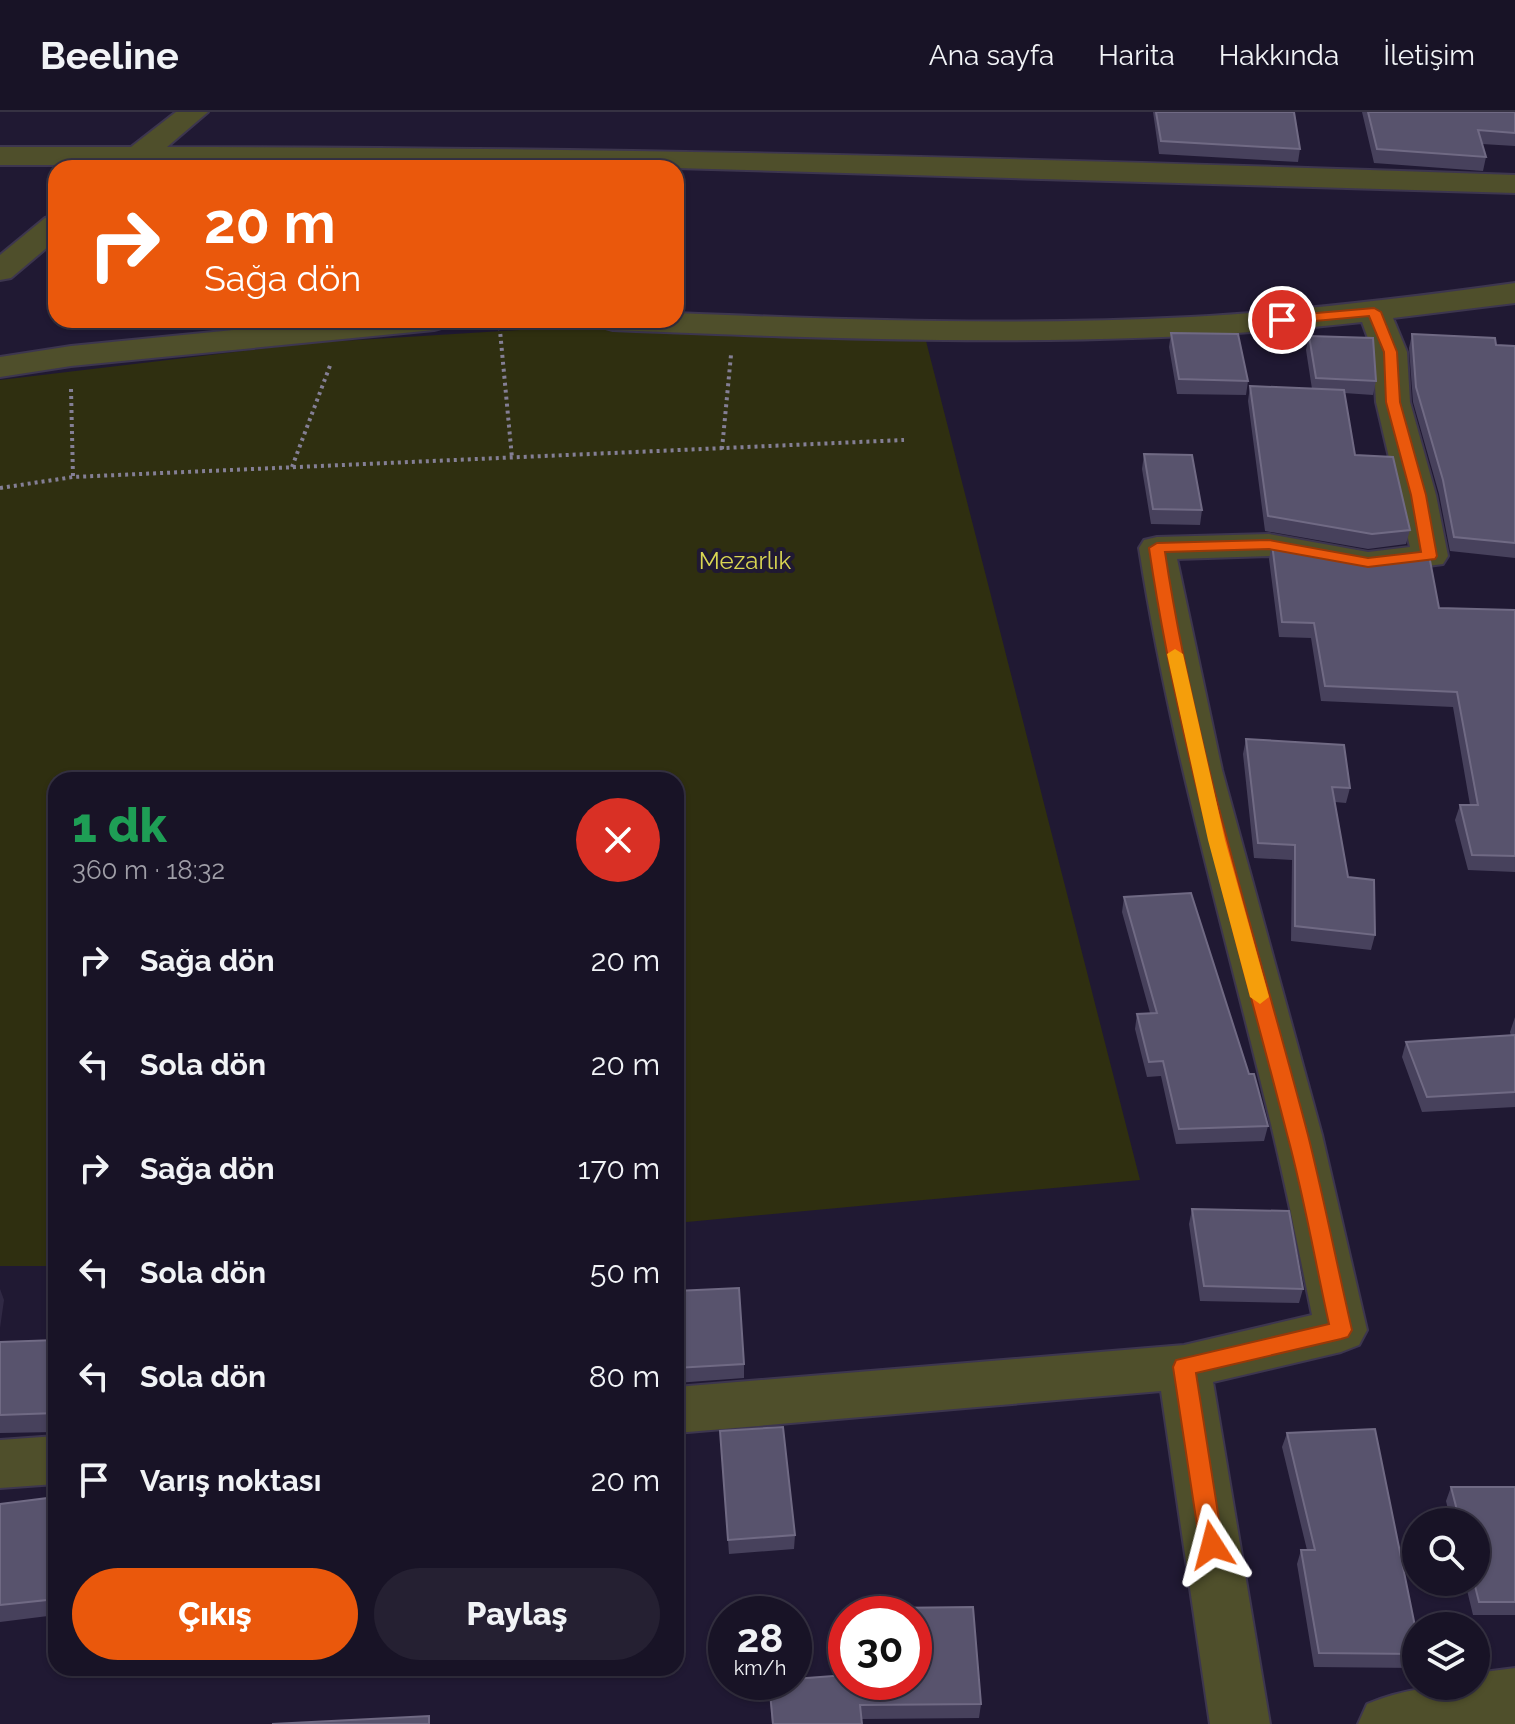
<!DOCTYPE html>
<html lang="tr">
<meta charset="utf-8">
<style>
body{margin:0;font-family:Raleway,sans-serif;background:#252032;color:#f1f3f6;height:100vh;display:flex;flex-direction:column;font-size:30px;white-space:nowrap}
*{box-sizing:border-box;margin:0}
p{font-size:26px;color:#9f9ea7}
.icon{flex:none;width:44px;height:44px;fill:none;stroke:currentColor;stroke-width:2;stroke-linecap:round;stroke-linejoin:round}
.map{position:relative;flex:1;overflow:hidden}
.panel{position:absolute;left:48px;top:660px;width:636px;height:904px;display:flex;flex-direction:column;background:#181326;border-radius:24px;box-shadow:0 2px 6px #0004,0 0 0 2px #363243}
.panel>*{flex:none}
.banner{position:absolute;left:48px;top:48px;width:636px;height:168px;border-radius:24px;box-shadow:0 2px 6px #0004,0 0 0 2px #363243;background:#ea580c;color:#fff;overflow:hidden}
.controls{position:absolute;left:1402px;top:1396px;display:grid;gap:16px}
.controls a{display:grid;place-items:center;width:88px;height:88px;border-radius:50%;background:#181326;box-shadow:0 2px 6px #0004,0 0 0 2px #363243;font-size:40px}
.speed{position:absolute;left:708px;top:1484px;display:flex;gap:16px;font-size:40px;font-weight:700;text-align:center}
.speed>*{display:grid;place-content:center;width:104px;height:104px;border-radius:50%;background:#181326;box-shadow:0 2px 6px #0004,0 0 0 2px #363243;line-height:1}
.speed small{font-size:20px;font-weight:400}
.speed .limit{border:12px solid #d22;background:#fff;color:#111}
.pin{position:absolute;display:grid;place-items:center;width:68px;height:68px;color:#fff;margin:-34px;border:4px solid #fff;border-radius:50%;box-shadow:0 2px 8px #0007}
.me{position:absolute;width:88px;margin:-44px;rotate:351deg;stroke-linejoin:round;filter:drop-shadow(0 0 6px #0008)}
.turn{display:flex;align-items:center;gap:28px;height:168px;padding:0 24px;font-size:36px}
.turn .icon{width:104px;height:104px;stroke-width:2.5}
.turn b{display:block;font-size:56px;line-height:68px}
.round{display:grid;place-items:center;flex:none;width:84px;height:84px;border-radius:42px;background:#252032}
.headline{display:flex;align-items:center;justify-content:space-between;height:136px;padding:0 24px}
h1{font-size:48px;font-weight:800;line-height:60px;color:#1e9e55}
.primary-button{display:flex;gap:16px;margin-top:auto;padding:16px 24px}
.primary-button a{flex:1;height:92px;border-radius:48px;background:#ea580c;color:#fff;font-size:32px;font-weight:800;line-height:92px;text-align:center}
.primary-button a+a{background:#252032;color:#f1f3f6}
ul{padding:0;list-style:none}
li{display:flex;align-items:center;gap:24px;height:104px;padding:0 24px}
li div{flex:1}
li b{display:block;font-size:30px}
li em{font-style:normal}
header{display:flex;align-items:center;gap:48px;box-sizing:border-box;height:112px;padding:0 40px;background:#181326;border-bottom:2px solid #363243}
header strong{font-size:38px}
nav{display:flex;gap:44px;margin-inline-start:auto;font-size:28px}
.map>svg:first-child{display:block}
</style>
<header>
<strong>Beeline</strong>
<nav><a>Ana sayfa</a><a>Harita</a><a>Hakkında</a><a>İletişim</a></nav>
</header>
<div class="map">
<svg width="1515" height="1612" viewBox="0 0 1515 1612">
<rect width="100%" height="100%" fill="#201933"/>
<path fill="#2f2f10" d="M 599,213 L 925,225 L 1140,1068 L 676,1111 L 676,668 L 56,668 L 56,1154 L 0,1154 L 0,268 L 310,231 Z"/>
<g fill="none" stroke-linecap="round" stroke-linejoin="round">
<g stroke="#3d364f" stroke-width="4">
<path id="minor" d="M 176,0 L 208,0 L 167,35 C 617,35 1066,47 1515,63 L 1515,81 L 676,56 L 189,53 L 119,56 L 117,53 L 0,53 L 0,35 L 131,35 Z
M 56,103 L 56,128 L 11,166 L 0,168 L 0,143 L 45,106 Z
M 1515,171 L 1515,191 L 1393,206 L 1407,240 L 1410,290 L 1436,383 L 1448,444 L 1443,452 L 1368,462 L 1269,444 L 1177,447 L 1222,658 L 1322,1023 L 1367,1218 L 1359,1233 L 1341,1240 L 1213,1270 L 1270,1612 L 1210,1612 L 1161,1279 L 676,1321 L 676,1275 L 1184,1233 L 1312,1203 C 1300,1144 1288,1084 1274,1025 C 1228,829 1170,636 1139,436 L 1144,428 L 1157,425 L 1269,422 L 1368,440 L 1410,435 L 1376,290 L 1373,240 L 1362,210 C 1113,238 863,228 613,218 L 602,215 L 597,208 L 676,208 L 676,201 C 847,208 1019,214 1190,205 C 1299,199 1407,186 1515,171 Z
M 335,208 L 450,208 L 445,215 L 434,218 L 71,254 L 0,265 L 0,245 L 71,234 Z
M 56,1324 L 56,1372 L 0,1376 L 0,1328 Z
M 1515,1556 L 1515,1612 L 1358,1612 L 1367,1592 C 1406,1576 1435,1574 1476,1574 L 1476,1561 Z"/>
</g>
<path stroke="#847f95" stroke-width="4" stroke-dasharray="3 4" stroke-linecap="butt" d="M 499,208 L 512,346
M 71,277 L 73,365
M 722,337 L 731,243
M 292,355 L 331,251
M 0,376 L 73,365 L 904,328"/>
<use href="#minor" fill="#4f4f2b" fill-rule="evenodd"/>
</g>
<path fill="#47415c" d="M 1153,0 L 1294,0 L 1300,37 L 1298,50 L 1159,42 Z
M 1362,0 L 1515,0 L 1515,34 L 1482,32 L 1486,45 L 1483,59 L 1374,51 Z
M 1171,221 L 1248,269 L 1246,283 L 1177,282 L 1169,235 Z
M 1412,222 L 1496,233 L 1515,234 L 1515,446 L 1450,439 L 1439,382 L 1413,290 L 1409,236 Z
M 1309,224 L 1376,269 L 1373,283 L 1344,281 L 1355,343 L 1410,418 L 1406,432 L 1368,437 L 1265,419 L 1248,289 L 1250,274 L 1312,277 L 1306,238 Z
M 1144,342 L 1202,398 L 1200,413 L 1151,412 L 1142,357 Z
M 1272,432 L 1439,496 L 1515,498 L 1515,760 L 1468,758 L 1455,708 L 1460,693 L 1470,693 L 1453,595 L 1321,589 L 1311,526 L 1279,525 L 1269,447 Z
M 1246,627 L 1350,676 L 1346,691 L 1335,690 L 1348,765 L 1375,823 L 1371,838 L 1291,829 L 1292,748 L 1254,746 L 1243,642 Z
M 1124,785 L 1249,962 L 1268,1014 L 1264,1029 L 1176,1032 L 1161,964 L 1147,965 L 1135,917 L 1137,902 L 1150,901 L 1122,800 Z
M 1515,905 L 1515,995 L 1422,1000 L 1402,945 L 1406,930 L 1511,924 L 1510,920 Z
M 1192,1097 L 1303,1177 L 1299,1191 L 1200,1189 L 1189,1112 Z
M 676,1179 L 744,1252 L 744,1266 L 676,1271 Z
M 56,1228 L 56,1320 L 0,1321 L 0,1230 Z
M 720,1319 L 795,1423 L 794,1437 L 729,1442 Z
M 1287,1321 L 1416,1519 L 1416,1553 L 1415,1556 L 1314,1555 L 1297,1452 L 1301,1438 L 1307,1438 L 1282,1335 Z
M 1451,1375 L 1515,1375 L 1515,1503 L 1473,1503 L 1465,1470 L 1476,1470 L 1476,1410 L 1451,1410 L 1446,1389 Z
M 56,1385 L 56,1503 L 0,1510 L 0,1392 Z
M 973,1495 L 981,1592 L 979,1606 L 862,1607 L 862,1612 L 772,1612 L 769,1570 L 794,1570 L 794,1567 L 846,1563 L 846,1570 L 914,1570 L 914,1502 L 886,1502 L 886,1496 Z"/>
<path fill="#302944" d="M 0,1177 L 4,1188 L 0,1216 Z"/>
<path fill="#58536d" stroke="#706a84" stroke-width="2" d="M 1156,0 L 1294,0 L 1300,37 L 1161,29 Z
M 1368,0 L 1515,0 L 1515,21 L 1478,18 L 1486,45 L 1377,37 Z
M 1171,221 L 1238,222 L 1248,269 L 1179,267 Z
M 1412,222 L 1495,226 L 1496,233 L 1515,234 L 1515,431 L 1454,425 L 1443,368 L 1416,275 Z
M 1309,224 L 1373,226 L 1376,269 L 1316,266 Z
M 1250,274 L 1344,278 L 1355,343 L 1393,345 L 1410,418 L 1372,422 L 1268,404 Z
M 1144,342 L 1192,343 L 1202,398 L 1153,397 Z
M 1272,432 L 1371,450 L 1429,443 L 1439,496 L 1515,498 L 1515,744 L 1472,743 L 1460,693 L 1478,693 L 1457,580 L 1325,574 L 1314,511 L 1282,510 Z
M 1246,627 L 1344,633 L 1350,676 L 1332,675 L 1348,765 L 1374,768 L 1375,823 L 1295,814 L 1295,733 L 1258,731 Z
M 1191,781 L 1249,962 L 1254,962 L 1268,1014 L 1179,1017 L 1163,949 L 1149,950 L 1137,902 L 1157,901 L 1124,785 Z
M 1515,923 L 1515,980 L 1427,985 L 1406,930 Z
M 1192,1097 L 1289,1099 L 1303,1177 L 1204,1174 Z
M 739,1176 L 744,1252 L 676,1256 L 676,1179 Z
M 56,1228 L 56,1301 L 0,1303 L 0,1230 Z
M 783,1315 L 795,1423 L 728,1428 L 720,1319 Z
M 1375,1317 L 1416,1519 L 1416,1542 L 1319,1541 L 1301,1438 L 1315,1438 L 1287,1321 Z
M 1451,1375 L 1515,1375 L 1515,1490 L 1479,1490 L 1474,1470 L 1476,1470 L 1476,1410 L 1460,1410 Z
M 56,1385 L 56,1487 L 0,1493 L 0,1392 Z
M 973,1495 L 981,1592 L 860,1593 L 862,1612 L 773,1612 L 769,1570 L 794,1570 L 794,1567 L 846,1563 L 846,1570 L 914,1570 L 914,1502 L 887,1502 L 886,1496 Z
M 429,1604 L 429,1612 L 272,1612 Z"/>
<path fill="#ea580c" stroke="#983908" stroke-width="2" d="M 1374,196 L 1381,200 L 1397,240 L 1400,290 L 1426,383 L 1437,444 L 1435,447 L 1368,455 L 1269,437 L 1165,440 C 1195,639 1257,829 1308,1023 C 1324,1087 1337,1153 1352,1218 L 1348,1225 L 1341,1227 L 1196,1261 L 1223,1433 L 1220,1441 L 1212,1444 L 1204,1441 L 1200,1433 L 1173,1255 L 1176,1248 L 1329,1212 C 1315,1149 1304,1084 1287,1022 C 1237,827 1178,635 1149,436 L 1157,431 L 1269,428 L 1368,446 L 1421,440 L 1411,383 L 1386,290 L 1384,240 L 1369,204 L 1282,212 L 1275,208 L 1282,204 Z"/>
<path fill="#f59e0b" d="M 1175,537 L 1183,542 L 1225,728 L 1269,885 L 1260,892 L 1250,885 L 1208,728 L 1167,542 Z"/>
<g text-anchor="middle" stroke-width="8" stroke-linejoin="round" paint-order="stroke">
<g font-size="24" fill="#d9d652" stroke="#201933">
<text x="745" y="457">Mezarlık</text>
</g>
</g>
</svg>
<div class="controls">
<a><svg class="icon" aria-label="search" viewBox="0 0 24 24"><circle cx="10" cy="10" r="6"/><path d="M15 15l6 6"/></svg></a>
<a><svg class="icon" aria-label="layers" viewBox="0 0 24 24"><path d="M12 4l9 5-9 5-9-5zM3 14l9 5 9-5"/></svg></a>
</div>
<div class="speed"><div>28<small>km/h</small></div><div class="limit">30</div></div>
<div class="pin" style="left:1282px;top:208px;background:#d93025"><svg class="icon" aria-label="arrive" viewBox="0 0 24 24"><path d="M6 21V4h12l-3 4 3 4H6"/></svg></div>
<svg class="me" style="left:1212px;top:1433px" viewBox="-20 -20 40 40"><path d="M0-17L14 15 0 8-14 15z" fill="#ea580c" stroke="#fff" stroke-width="4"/></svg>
<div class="banner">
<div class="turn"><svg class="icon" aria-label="right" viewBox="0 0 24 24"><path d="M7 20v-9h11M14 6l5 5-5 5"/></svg><div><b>20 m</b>Sağa dön</div></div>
</div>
<section class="panel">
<div class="headline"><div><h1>1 dk</h1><p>360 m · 18:32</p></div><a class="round" style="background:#d93025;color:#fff"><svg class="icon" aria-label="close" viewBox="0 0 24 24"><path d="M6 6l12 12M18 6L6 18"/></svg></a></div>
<ul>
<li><svg class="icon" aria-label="right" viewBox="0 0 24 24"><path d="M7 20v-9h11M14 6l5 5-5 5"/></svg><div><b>Sağa dön</b></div><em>20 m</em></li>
<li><svg class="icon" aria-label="left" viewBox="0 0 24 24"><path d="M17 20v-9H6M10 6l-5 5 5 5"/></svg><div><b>Sola dön</b></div><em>20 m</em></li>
<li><svg class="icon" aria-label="right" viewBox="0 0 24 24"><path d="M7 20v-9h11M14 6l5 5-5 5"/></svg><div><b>Sağa dön</b></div><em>170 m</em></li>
<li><svg class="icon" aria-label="left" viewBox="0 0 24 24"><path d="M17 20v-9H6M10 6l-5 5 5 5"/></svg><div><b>Sola dön</b></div><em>50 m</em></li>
<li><svg class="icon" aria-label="left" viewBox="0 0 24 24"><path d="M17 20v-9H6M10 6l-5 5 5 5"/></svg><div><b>Sola dön</b></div><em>80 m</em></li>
<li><svg class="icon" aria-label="arrive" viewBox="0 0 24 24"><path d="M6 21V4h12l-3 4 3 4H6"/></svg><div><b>Varış noktası</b></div><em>20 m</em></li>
</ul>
<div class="primary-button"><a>Çıkış</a><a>Paylaş</a></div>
</section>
</div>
